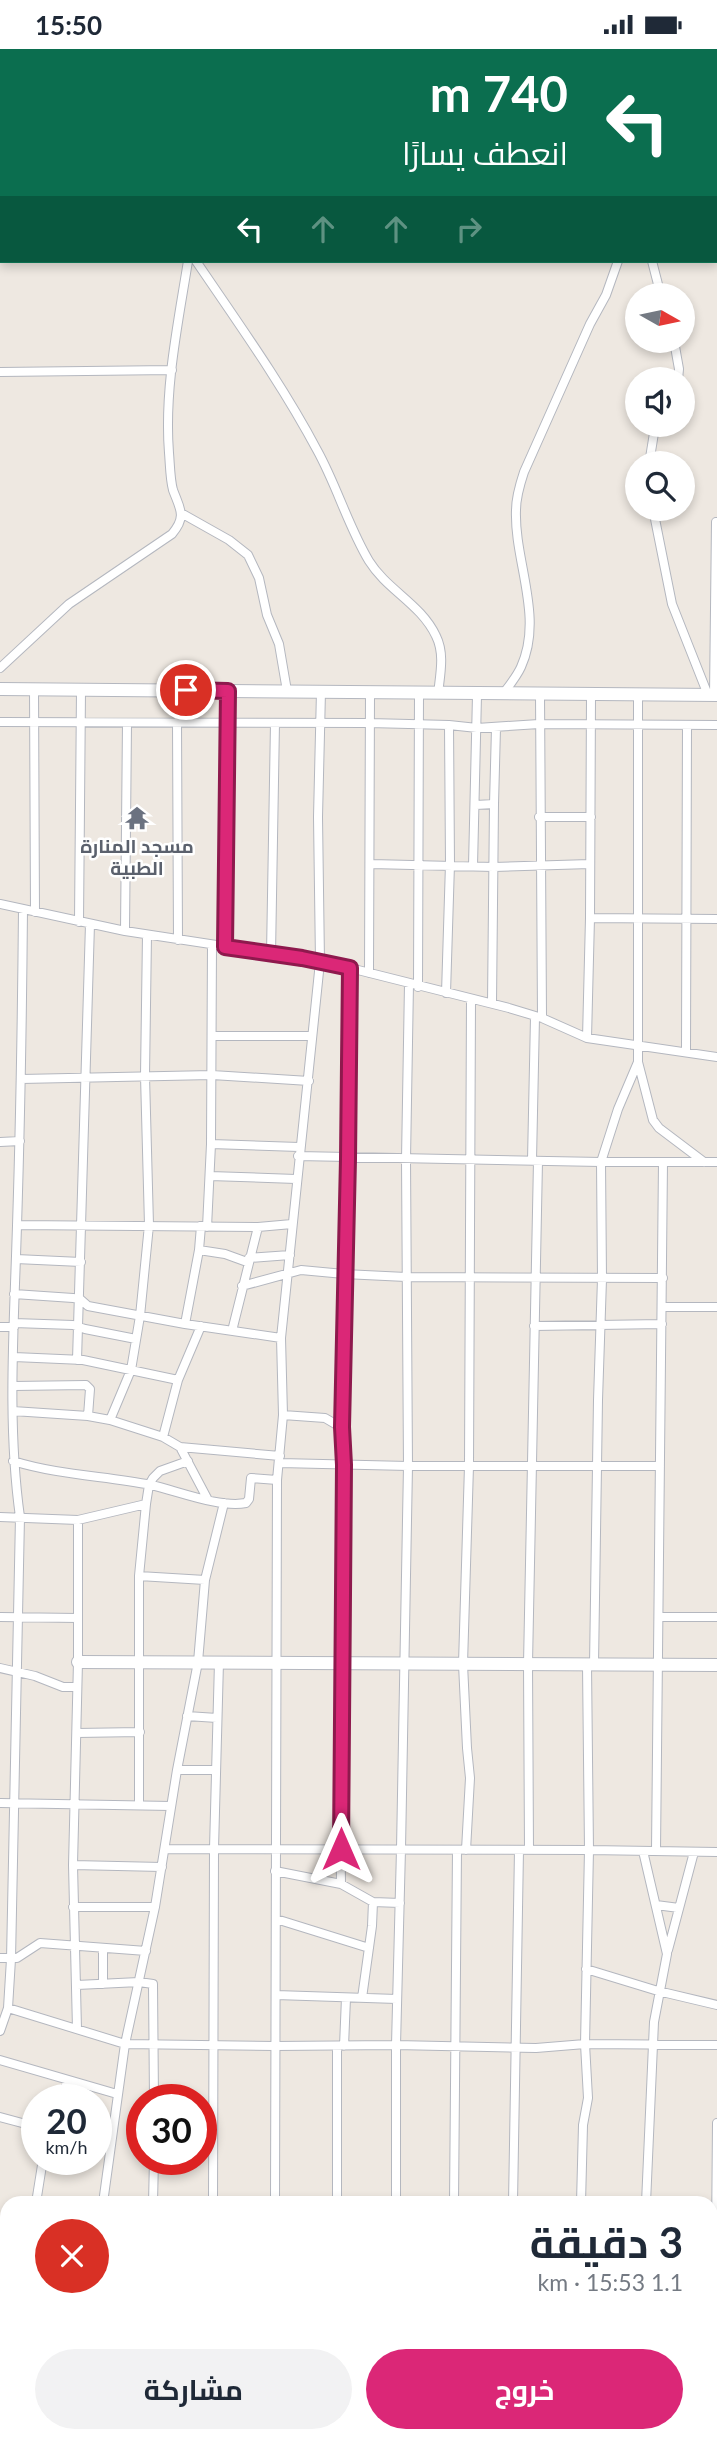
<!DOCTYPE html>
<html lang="ar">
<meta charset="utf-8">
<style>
body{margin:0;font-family:Lato,Cairo,sans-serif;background:#f2f2f3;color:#1f2937;direction:rtl;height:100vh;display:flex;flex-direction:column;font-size:26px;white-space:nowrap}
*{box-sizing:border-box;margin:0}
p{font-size:23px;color:#747a83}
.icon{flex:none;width:38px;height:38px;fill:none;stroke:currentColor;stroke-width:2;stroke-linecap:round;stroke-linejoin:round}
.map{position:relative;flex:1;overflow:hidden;direction:ltr}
.details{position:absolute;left:0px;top:2147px;width:718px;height:247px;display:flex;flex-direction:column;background:#fff;border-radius:21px 21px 0 0;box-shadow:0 4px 10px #0003;direction:rtl}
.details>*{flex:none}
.top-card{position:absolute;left:0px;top:0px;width:718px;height:214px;box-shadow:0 4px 10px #0003;direction:rtl;background:#0b6e4f;color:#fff;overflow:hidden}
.needle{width:46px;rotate:99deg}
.tools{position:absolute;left:625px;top:234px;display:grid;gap:14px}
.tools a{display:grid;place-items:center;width:70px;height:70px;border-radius:50%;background:#fff;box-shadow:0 4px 10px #0003;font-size:35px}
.speed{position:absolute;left:21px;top:2035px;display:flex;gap:14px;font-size:35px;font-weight:700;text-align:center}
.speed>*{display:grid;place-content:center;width:91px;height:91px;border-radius:50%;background:#fff;box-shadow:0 4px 10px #0003;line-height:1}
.speed small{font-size:18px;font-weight:400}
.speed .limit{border:10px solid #d22;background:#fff;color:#111}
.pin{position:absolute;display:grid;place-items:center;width:60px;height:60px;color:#fff;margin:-30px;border:4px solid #fff;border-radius:50%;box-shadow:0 2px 7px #0007}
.me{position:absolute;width:77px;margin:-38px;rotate:0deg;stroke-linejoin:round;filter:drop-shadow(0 0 5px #0008)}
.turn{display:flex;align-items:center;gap:24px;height:147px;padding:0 35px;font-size:32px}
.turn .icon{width:91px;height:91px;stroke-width:2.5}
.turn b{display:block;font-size:49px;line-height:60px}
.lanes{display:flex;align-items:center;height:66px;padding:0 35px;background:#0003;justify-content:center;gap:35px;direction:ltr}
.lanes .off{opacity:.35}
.round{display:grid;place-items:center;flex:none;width:74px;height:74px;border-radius:37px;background:#f2f2f3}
.summary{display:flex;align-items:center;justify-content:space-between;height:119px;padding:0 35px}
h1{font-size:42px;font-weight:700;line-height:52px}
.action{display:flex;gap:14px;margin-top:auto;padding:14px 35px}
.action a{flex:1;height:80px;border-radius:42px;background:#db2777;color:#fff;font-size:28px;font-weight:700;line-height:80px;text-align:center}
.action a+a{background:#f2f2f3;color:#1f2937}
.status{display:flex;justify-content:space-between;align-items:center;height:49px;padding:0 35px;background:#fff;direction:ltr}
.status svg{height:19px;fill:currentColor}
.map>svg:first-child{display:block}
</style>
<div class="status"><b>15:50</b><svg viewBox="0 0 49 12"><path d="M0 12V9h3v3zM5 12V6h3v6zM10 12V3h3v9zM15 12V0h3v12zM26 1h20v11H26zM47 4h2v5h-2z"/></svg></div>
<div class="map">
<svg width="717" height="2393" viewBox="0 0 717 2393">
<defs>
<pattern id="cemetery-stones" width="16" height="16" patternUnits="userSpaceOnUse" patternTransform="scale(1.75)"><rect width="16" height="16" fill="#c7d6b9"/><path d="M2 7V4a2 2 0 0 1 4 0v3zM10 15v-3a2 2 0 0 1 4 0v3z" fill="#abb89f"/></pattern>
</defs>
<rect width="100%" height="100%" fill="#eee8e1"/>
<path fill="url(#cemetery-stones)" d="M 213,0 L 493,0 L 213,2 Z"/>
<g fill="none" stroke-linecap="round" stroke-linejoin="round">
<g stroke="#b4b7bf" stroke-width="10">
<path id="street" d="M 206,0 L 206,2
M 674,0 L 677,2
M 699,2 L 701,0
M 2,51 L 2,0
M 196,212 C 238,274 282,335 317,401 C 337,437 348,477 369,512 C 387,541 421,555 436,587 C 445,605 440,626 438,645
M 652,212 L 661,247
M 674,292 L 679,320 L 678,331
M 0,323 L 172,321
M 649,415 L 654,384 L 658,376
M 653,460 L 672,555 L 708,646
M 181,464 L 229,491 L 248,506 L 259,529 L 267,566 L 279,595 L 287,642
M 0,619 L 69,555 L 172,485 C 187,467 180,460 173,441 C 170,430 170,415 169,404 C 164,340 178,275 188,212
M 34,639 L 35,863
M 503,645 C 509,637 517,627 521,618 C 544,568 514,512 516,461 C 516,448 520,435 524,423 L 590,275 L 606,246 L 618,212
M 540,645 L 542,969
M 714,646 L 716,473
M 0,673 L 369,674 L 449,676 L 450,815 L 446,944
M 177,673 L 178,891
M 449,676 L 477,679 L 539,675 L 717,676
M 476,756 L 494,755 L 496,679
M 539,768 L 591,768
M 371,815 L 494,818 L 590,815
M 473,817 L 477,646
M 0,855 L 125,882 L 302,909 L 350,919 L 509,959 L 542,969 L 587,989 L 717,1008
M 590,869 L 717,870
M 79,873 L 81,641
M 125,882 L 127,674
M 225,898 L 227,642
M 271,905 L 275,674
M 369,924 L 370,644
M 418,938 L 419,644
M 492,954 L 494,755
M 213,987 L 312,987
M 587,989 L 590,869 L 591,646
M 686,1002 L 687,676
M 638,1013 L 653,1071 L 659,1079 L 704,1113
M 21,1030 L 212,1026 L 309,1032
M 0,1093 L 20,1092
M 211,1095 L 299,1098
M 298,1107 L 601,1113 L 717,1113
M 532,1111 L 535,968
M 210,1127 L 296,1130
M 17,1176 L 258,1178 L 292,1175
M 207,1178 L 211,1095 L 212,896
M 199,1201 L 225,1205 L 247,1213
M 249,1209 L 290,1206
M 16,1210 L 81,1213
M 242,1237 L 301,1221 L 344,1225 L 406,1228 L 663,1229
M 14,1245 L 73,1249 L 80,1250 L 88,1257 L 185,1275 L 281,1289
M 662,1258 L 717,1258
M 14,1274 L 73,1276 L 85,1280 L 136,1290
M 185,1275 L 199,1201 L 201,1177
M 534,1277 L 662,1275
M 0,1278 L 14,1278
M 232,1282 L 258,1178
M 14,1308 L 83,1311 L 178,1331
M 77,1311 L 90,875
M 14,1337 L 86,1336 L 90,1340 L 88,1367
M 13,1362 L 88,1367 L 110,1371 L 163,1388 L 180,1398 L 280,1407
M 283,1366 L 325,1369 L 342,1379
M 110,1371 L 131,1321 L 140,1267 L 149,1176 L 145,1027 L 147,886
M 163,1388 L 178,1331 L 201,1277
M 180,1398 L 207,1449
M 13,1412 C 58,1426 105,1427 151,1436 C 178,1442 219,1459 246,1454 L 249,1450 L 251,1429 L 277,1431
M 280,1414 L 408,1417 L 660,1417
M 0,1468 L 78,1471 L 146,1455
M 139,1527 L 205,1531
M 0,1568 L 78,1569
M 660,1568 L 717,1568
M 594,1616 L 598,1351 L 602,1230 L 601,1113 L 618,1060 L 638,1013 L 638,645
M 0,1619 L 35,1627 L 63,1638 L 77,1638
M 187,1667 L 217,1669
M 77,1684 L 140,1683
M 177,1721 L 216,1721
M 0,1754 L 171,1757
M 139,1756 L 139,1527 L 146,1455 L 149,1436 L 153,1429 L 160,1422 L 188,1412
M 165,1800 L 589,1801 L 717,1803
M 466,1801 L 470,1729 L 467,1699 L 463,1615 L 469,1417 L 471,950
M 529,1801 L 528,1615 L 538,1112
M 643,1802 L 667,1905 L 654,1973 L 646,2154
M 656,1802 L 663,1113
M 73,1816 L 162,1818
M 275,1822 L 341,1835 L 373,1853 L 400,1854
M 341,1835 C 337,1530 347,1224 350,919
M 656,1856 L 679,1859
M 73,1858 L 155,1858
M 276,1870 L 369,1899
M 668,1901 L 694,1803
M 0,1909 L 17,1909 L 40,1894 L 146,1902
M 586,1920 L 658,1942 L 717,1956
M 103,1935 L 103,1900
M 77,1936 L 139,1933 L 153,1935 L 154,2051
M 276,1946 L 397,1950
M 362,1949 L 372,1877 L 373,1853
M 8,1959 L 11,1910 L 20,1468 C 8,1382 13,1294 16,1207 C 20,1092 22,976 23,860
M 77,1980 L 73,1816 L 78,1613 L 78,1471
M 0,1982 L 8,1959 L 125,1995 L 275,1997 L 396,1996 L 536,1999 L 585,1995 L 717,1996
M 344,1997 L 346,1949
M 0,2011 L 117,2045
M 63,2051 L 67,2031
M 0,2068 L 37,2078
M 96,2095 L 109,2099
M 36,2154 L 43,2110
M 103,2154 L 125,1995 L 155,1858 L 177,1721 L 198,1613 L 205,1531 L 224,1454
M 153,2154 L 154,2110
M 213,2154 L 214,1800 L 219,1613
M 275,2154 L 277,1431 L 283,1366 L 281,1289 L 320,913 L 318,768 L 321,642
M 337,2154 L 337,1997
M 396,2154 L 396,1996 L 401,1800 L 408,1417 L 406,1110 L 409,935
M 454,2154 L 457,1801
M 513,2154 L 519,1801
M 581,2154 L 583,2076 L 588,2049 L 585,1995 L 589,1801 L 587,1616
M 716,2189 L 717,2074
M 710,2252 L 717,2235
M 710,2317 L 717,2318
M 0,2379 L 7,2379
M 152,2387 L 168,2393
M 409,2387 L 422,2393
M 70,2391 L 126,2387 L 126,2393
M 8,2393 L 8,2387
M 314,2393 L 316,2387
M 483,2393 L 485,2387
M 551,2393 L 554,2387"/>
</g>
<g stroke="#b4b7bf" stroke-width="14">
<path id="secondary" d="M 0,640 L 717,646
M 78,1613 L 717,1616
M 0,2174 L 7,2174
M 590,2387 L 609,2393"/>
</g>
<use href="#street" stroke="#fff" stroke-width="8"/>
<use href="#secondary" stroke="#fff" stroke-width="12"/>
</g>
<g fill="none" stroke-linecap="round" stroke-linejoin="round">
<g stroke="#8e194d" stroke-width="18">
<path id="route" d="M 186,641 L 228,642 L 225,898 L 302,909 L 350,919 L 348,1110 L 342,1378 L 344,1416 L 341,1800"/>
</g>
<use href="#route" stroke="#db2777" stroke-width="12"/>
</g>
<defs>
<g id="temple-bare" transform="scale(1.89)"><path d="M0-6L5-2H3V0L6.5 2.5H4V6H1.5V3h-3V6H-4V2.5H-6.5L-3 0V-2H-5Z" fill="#6b7280" stroke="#fff" stroke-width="2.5" paint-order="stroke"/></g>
</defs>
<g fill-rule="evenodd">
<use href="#temple-bare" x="137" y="769"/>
</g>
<g text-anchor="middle" stroke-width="5" stroke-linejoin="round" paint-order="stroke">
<g font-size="19" font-weight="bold" fill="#5b616d" stroke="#fff">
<text x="137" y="804">مسجد المنارة<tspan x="137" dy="22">الطبية</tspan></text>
</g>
</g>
</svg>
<div class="tools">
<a><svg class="needle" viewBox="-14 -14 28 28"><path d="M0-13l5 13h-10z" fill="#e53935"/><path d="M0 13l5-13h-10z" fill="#747a83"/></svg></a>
<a><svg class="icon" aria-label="sound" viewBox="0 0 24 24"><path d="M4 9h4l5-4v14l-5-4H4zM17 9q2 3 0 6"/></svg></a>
<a><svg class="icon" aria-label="search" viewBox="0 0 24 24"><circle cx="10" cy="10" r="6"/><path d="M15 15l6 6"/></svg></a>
</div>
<div class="speed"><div>20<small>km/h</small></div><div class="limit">30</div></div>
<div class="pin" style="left:186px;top:641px;background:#d93025"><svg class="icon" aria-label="arrive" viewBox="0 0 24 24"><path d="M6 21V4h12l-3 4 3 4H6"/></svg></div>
<svg class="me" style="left:341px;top:1800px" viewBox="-20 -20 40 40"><path d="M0-17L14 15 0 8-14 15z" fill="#db2777" stroke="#fff" stroke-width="4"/></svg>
<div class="top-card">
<div class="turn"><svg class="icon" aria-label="left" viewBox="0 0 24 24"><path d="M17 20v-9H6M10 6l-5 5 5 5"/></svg><div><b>740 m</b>انعطف يسارًا</div></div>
<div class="lanes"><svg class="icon" aria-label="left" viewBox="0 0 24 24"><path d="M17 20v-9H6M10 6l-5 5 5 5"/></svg><svg class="icon off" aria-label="ahead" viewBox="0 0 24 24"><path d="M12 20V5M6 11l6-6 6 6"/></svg><svg class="icon off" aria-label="ahead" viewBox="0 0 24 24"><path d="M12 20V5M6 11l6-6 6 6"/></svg><svg class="icon off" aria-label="right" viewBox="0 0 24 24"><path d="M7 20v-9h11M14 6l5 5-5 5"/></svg></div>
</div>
<section class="details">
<div class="summary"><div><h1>3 دقيقة</h1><p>1.1 km · 15:53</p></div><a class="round" style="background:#d93025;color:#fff"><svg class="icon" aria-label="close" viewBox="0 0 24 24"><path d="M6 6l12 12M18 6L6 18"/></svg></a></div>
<div class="action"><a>خروج</a><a>مشاركة</a></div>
</section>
</div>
